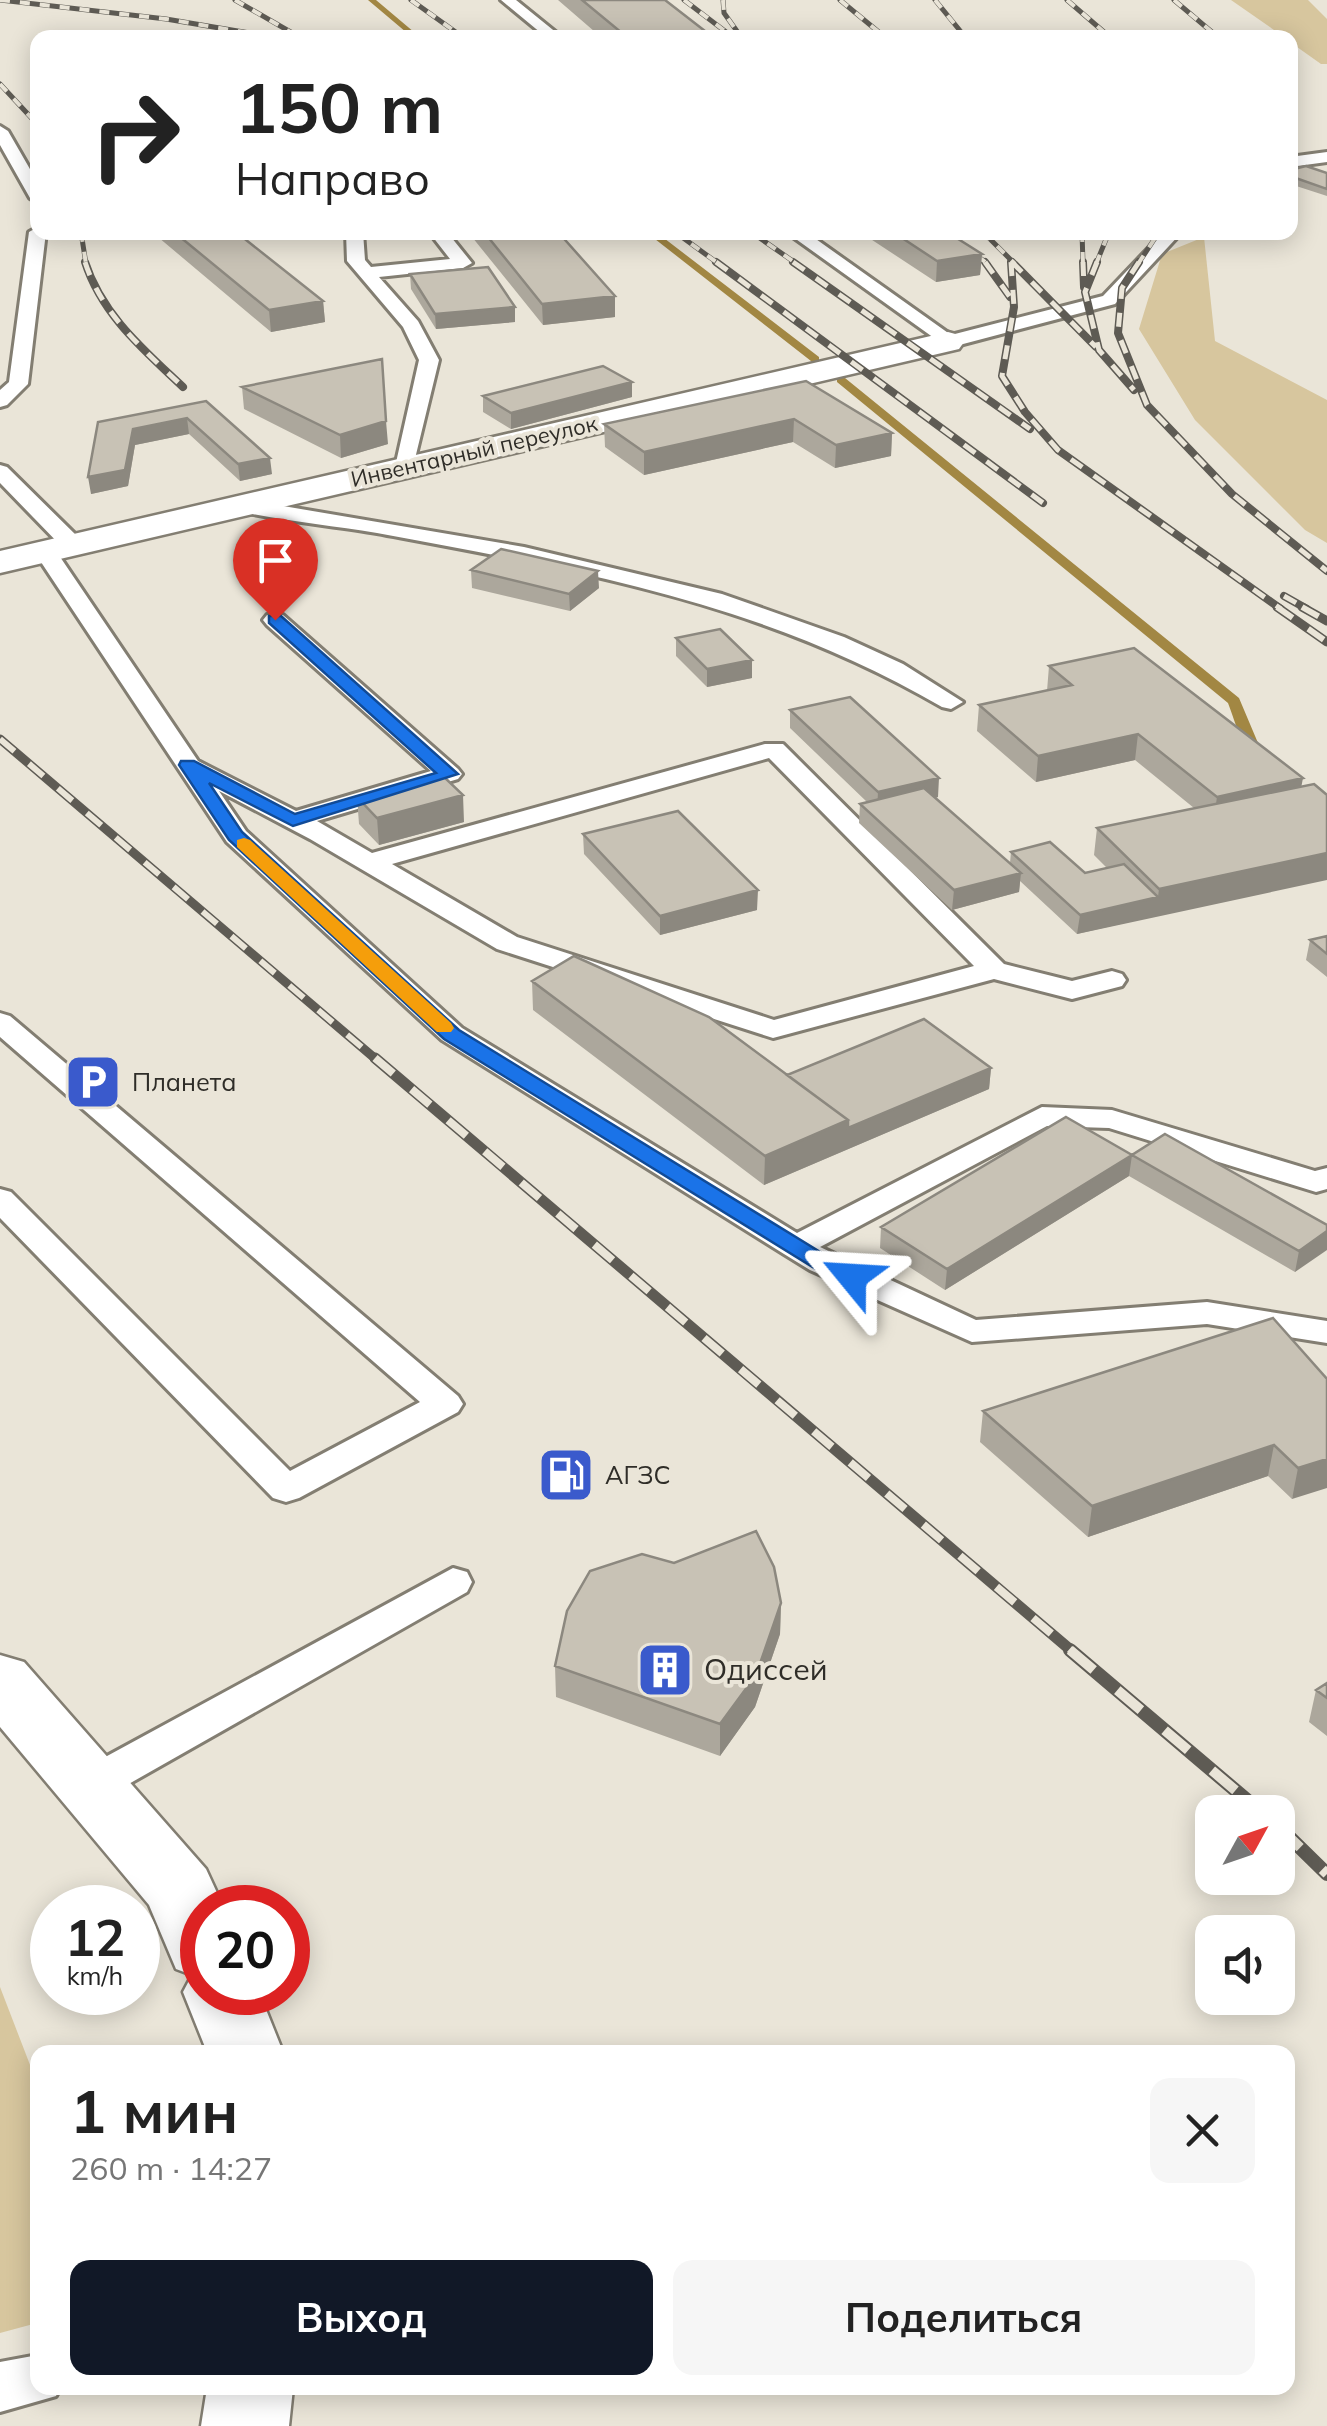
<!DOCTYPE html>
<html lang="ru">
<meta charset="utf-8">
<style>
body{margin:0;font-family:Mulish,sans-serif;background:#f6f6f6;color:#222;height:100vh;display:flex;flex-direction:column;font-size:38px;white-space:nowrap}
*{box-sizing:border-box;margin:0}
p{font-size:32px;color:#767676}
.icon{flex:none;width:55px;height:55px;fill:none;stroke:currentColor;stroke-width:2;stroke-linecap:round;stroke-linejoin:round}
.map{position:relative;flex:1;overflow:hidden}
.drawer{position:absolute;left:30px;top:2045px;width:1265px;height:350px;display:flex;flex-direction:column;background:#fff;border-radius:20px;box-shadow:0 5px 25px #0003}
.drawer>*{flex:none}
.banner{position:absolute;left:30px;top:30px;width:1268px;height:210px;border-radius:20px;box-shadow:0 5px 25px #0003;background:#fff;color:#222;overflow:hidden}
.needle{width:65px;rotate:50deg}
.controls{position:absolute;left:1195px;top:1795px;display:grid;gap:20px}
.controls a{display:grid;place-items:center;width:100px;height:100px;border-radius:20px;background:#fff;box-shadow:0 5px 25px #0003;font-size:50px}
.speed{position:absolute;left:30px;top:1885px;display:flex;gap:20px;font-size:50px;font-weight:700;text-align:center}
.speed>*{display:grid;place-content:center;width:130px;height:130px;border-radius:50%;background:#fff;box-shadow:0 5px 25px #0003;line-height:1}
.speed small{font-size:25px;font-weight:400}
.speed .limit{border:15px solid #d22;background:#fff;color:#111}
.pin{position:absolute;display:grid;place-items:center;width:85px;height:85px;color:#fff;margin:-102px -42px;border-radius:50% 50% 50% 0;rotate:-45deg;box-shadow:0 0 10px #0007}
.pin .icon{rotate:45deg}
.me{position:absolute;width:110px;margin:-55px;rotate:297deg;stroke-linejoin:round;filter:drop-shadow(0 0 8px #0008)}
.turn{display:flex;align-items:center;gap:35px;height:210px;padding:0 40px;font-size:45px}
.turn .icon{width:130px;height:130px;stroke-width:2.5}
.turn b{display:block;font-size:70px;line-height:85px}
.round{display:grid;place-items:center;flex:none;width:105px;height:105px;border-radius:20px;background:#f6f6f6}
.headline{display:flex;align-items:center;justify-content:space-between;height:170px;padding:0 40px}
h1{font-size:60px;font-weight:700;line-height:75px}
.button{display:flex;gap:20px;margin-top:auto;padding:20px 40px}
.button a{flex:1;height:115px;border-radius:20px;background:#111827;color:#fff;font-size:40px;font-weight:700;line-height:115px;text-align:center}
.button a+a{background:#f6f6f6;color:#222}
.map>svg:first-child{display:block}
</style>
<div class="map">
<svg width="1327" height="2426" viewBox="0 0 1327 2426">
<rect width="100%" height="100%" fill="#eae5d8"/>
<path fill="#d7c69e" d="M 1231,0 L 1308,0 L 1327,19 L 1327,64 L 1321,64 L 1290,42 L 1290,38 L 1284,37 Z
M 1204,237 L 1215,341 L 1327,400 L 1327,543 L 1305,530 L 1195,420 L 1139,329 L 1162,254 Z
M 0,1987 L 37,2083 L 37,2323 L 0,2333 Z"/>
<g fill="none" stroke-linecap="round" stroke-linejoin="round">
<path fill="#a28743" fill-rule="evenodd" d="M 368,0 L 376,0 L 421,38 L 413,38 Z
M 646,232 L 656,232 L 819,357 L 819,361 L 811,361 Z
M 837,378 L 845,378 L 1239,698 L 1258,743 L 1270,753 L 1268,756 C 1242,756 1236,723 1228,703 L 837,382 Z"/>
<g stroke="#837e72" stroke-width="6">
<path id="service" d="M 501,0 L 516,0 L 563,38 L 547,38 Z
M 0,126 L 8,131 L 38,183 L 38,203 L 30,198 L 0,145 Z
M 1327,152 L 1327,162 L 1290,167 L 1290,157 Z
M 38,227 L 38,232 L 46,232 L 28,384 L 7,405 L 0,407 L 0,390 L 9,382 L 29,232 Z
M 346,232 L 363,232 L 365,260 L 371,267 L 450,259 L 429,232 L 447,232 L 472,263 L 463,268 L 379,277 L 418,321 L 439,360 L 412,471 L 398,471 L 395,467 L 419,360 L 403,327 L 347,261 Z
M 786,232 L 806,232 L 951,335 L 1103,296 L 1164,232 L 1182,232 L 1115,304 L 948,348 Z
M 0,465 L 7,467 L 80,539 L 83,544 L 80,549 L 64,549 L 0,483 Z
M 242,499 L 524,547 L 722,594 L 844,637 L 903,664 L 963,702 L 951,709 L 942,707 C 762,602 580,571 377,533 C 330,525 281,521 234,510 L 231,505 Z
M 44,543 L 52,545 L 198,761 L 296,811 L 431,771 L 267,625 L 263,620 L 267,615 L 283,615 L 458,769 L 462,774 L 458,779 L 317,821 L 372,853 L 765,744 L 783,744 L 1004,964 L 1072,981 L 1112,971 L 1122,974 L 1126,980 L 1122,986 L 1072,999 L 994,979 L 773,1038 L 497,949 L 310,839 L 219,791 L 246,831 L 462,1028 L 797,1233 L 1042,1107 L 1112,1110 L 1315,1171 L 1327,1168 L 1327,1189 L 1316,1192 L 1109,1128 L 1047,1126 L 820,1247 L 976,1320 L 1207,1302 L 1327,1321 L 1327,1343 L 1207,1324 L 972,1342 L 810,1270 L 784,1254 L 442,1040 L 227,842 L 33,550 ZM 769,758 L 974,966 L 774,1020 L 517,937 L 392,864 Z
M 0,1013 L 10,1016 L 458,1396 L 463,1404 L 458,1412 L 299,1498 L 286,1502 L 273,1498 L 0,1218 L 0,1189 L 11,1192 L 290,1471 L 420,1402 L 0,1037 Z
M 453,1568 L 467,1572 L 472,1582 L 467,1592 L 104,1798 L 89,1802 L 74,1798 L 68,1786 L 74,1774 Z
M 38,2355 L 38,2388 L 60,2388 L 56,2396 L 0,2412 L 0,2362 Z"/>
</g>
<g stroke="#837e72" stroke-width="5">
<path id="minor" d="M 948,332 L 959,335 L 964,342 L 959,349 L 0,573 L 0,551 Z"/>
</g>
<g stroke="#837e72" stroke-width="5">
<path id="secondary" d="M 0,1655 L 24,1662 L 206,1869 L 224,1908 L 202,1908 L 202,1992 L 259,1992 L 283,2052 L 207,2052 L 183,1992 L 192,1975 L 176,1969 L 149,1905 L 0,1727 Z
M 207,2388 L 293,2388 L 289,2426 L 201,2426 Z"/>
</g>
<use href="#service" fill="#fff" fill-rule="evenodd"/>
<use href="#minor" fill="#fff" fill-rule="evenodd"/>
<use href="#secondary" fill="#fff" fill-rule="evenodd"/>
<g stroke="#5e5b54" stroke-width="5">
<path id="rail-far4" d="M 0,0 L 166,19 L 279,38
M 235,0 L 301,38
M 411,0 L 464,38
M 684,0 L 734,38
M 723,0 L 724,13 L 739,34
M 840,0 L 886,38
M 935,0 L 966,38
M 1067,0 L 1111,38
M 1174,0 L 1219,38
M 0,84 L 38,125
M 81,232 L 86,264
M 675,232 L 719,264
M 751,232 L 797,264
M 945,232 L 988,264
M 983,232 L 1015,264
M 1082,232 L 1083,264
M 1096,264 L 1109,232
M 1138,264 L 1159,232"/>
</g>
<g stroke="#5e5b54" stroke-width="8">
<path id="rail-far3" d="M 85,262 C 102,315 144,350 183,387
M 716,262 L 1043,503
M 793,262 L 1030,429
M 985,262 L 1010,297
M 1011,262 L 1014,307 L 1002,376 L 1025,412 L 1058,450 L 1281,609
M 1012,262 L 1096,347
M 1083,262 L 1084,287
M 1097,262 L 1085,292 L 1099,350 L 1134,390
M 1139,262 L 1122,288 L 1118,333 L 1147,405 L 1232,494 L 1327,571
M 1284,596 L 1307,609"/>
</g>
<g stroke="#5e5b54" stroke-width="9">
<path id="rail-far2" d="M 1277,607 L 1327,642
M 1302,607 L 1327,621
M 0,739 L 378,1061"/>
</g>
<g stroke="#5e5b54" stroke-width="11">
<path id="rail-far1" d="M 375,1058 L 1073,1652"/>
</g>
<g stroke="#5e5b54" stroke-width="14">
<path id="rail" d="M 1070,1650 L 1261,1812
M 1278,1826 L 1327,1874"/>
</g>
<use href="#rail-far4" stroke="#eae5d8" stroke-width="4" stroke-dasharray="10" stroke-linecap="butt"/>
<use href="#rail-far3" stroke="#eae5d8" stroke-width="5" stroke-dasharray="14" stroke-linecap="butt"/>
<use href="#rail-far2" stroke="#eae5d8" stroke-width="6" stroke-dasharray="19" stroke-linecap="butt"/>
<use href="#rail-far1" stroke="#eae5d8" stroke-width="8" stroke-dasharray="24" stroke-linecap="butt"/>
<use href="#rail" stroke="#eae5d8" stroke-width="10" stroke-dasharray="31" stroke-linecap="butt"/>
</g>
<path fill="#aca79c" d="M 558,0 L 665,0 L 714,38 L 602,38 Z
M 1290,170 L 1327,173 L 1327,196 L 1290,184 Z
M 152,232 L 236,232 L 323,301 L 325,322 L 271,332 Z
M 468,232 L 558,232 L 615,296 L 615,317 L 543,325 Z
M 860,232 L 947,232 L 982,254 L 980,275 L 936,282 Z
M 410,274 L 515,307 L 515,322 L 436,329 L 411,289 Z
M 806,381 L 892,433 L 891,456 L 835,468 L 793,442 L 644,475 L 605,447 L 604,424 Z
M 242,387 L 388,444 L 341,458 L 244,409 Z
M 483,396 L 632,397 L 511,429 L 483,412 Z
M 206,401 L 272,474 L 240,481 L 189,434 L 135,445 L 128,486 L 91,494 L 98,422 Z
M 471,570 L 599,588 L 570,611 L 472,588 Z
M 676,638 L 752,660 L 752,678 L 707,687 L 676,656 Z
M 1049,666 L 1303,778 L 1155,916 L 1077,934 L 1020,881 L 1019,892 L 952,910 L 859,823 L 860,804 L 867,802 L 790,728 L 790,710 L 938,797 L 935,798 L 1010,863 L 1011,852 L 1085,873 L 1107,868 L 1094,855 L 1097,828 L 1194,808 L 1135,760 L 1036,782 L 977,731 L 979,705 L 1047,691 Z
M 357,797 L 464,822 L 379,845 L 359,824 Z
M 583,834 L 757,910 L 660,935 L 584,854 Z
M 1327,936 L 1327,977 L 1306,960 L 1310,940 Z
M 532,981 L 787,1075 L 991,1068 L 989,1089 L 764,1185 L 533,1010 Z
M 1132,1155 L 1327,1225 L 1295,1272 L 1129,1176 Z
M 1132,1155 L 1129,1176 L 945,1290 L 880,1248 L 881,1227 Z
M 1327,1379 L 1292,1499 L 1268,1476 L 1088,1537 L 980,1442 L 983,1411 Z
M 781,1603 L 780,1634 L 755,1707 L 720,1756 L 556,1697 L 555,1666 Z
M 1327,1683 L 1327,1736 L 1309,1722 L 1316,1690 Z"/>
<path fill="#8c887f" d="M 982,254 L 980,275 L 936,282 L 937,261 Z
M 615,296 L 615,317 L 543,325 L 542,304 Z
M 323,301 L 325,322 L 271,332 L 269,310 Z
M 515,307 L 515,322 L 436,329 L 435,314 Z
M 632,382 L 632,397 L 511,429 L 511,413 Z
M 187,418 L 189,434 L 135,445 L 128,486 L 91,494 L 88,477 L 133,429 Z
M 794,419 L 793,442 L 644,475 L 644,452 Z
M 386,421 L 388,444 L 341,458 L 340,435 Z
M 892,433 L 891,456 L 835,468 L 836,445 Z
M 270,458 L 272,474 L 240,481 L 238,464 Z
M 598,571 L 599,588 L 570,611 L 569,594 Z
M 752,660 L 752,678 L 707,687 L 707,669 Z
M 1138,734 L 1135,760 L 1036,782 L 1038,756 Z
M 939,778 L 938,797 L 877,811 L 878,792 Z
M 1303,778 L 1298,804 L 1213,824 L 1217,797 Z
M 463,795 L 464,822 L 379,845 L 377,818 Z
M 1327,853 L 1327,880 L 1077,934 L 1080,915 L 1158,897 L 1159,889 Z
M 1021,873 L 1019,892 L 952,910 L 954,890 Z
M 758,890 L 757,910 L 660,935 L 660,916 Z
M 991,1068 L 989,1089 L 764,1185 L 765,1156 L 848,1120 Z
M 1132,1155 L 1129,1176 L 945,1290 L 947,1269 Z
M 1327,1231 L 1327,1250 L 1295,1272 L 1299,1251 Z
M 1274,1445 L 1268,1476 L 1088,1537 L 1092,1506 Z
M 1327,1459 L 1327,1488 L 1292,1499 L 1298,1468 Z
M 781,1603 L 780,1634 L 755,1707 L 720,1756 L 720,1724 Z"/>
<path fill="#c8c2b5" stroke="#8c887f" stroke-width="2.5" d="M 582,0 L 665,0 L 714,38 L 628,38 Z
M 1306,166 L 1327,173 L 1327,189 L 1290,176 L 1290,170 Z
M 174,232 L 236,232 L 323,301 L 269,310 Z
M 484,232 L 558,232 L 615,296 L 542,304 Z
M 893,232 L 947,232 L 982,254 L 937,261 Z
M 488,267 L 515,307 L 435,314 L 410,274 Z
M 382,359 L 386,421 L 340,435 L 242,387 Z
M 603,366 L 632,382 L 511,413 L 483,396 Z
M 806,381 L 892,433 L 836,445 L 794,419 L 644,452 L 604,424 Z
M 206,401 L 270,458 L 238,464 L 187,418 L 133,429 L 125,470 L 88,477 L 98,422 Z
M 501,549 L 598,571 L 569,594 L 471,570 Z
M 720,629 L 752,660 L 707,669 L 676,638 Z
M 1134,648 L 1303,778 L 1217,797 L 1138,734 L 1038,756 L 979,705 L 1072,685 L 1049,666 Z
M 850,697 L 939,778 L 878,792 L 790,710 Z
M 442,775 L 463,795 L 377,818 L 357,797 Z
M 1314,784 L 1327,795 L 1327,853 L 1159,889 L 1097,828 Z
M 924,788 L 1021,873 L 954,890 L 860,804 Z
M 678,811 L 758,890 L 660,916 L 583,834 Z
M 1050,842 L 1085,873 L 1124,864 L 1158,897 L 1080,915 L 1011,852 Z
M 1327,936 L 1327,954 L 1310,940 Z
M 574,956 L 709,1017 L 848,1120 L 765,1156 L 532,981 Z
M 924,1019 L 991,1068 L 848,1128 L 848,1120 L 787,1075 Z
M 1066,1117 L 1132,1155 L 947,1269 L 881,1227 Z
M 1165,1134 L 1327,1225 L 1327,1231 L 1299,1251 L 1132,1155 Z
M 1273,1318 L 1327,1379 L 1327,1459 L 1298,1468 L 1274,1445 L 1092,1506 L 983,1411 Z
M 756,1531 L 774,1567 L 781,1603 L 756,1675 L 720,1724 L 555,1666 L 567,1611 L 590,1571 L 642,1554 L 674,1563 Z
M 1327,1683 L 1327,1698 L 1316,1690 Z"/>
<path fill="#1a73e8" stroke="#114b97" stroke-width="2.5" d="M 269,616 L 281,616 L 458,774 L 293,826 L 209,783 L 242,832 L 459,1030 L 830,1258 L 864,1277 L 861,1282 L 844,1282 L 814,1268 L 444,1039 L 229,840 L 179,765 L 181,761 L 194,761 L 295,814 L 436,773 L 269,623 Z"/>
<path fill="#f59e0b" d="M 244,838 L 250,840 L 451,1023 L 454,1028 L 451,1032 L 437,1032 L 237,847 L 237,840 Z"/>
<defs>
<g id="parking-square" transform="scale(2.875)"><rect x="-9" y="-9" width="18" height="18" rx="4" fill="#3a5acc" stroke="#eae5d8"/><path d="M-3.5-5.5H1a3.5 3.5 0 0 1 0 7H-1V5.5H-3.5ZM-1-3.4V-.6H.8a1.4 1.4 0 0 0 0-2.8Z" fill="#fff"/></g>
<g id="fuel-square" transform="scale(2.875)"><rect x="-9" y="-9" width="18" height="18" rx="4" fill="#3a5acc" stroke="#eae5d8"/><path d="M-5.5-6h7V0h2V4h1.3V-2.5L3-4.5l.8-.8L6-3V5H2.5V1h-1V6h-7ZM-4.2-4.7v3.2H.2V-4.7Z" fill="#fff"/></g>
<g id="building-square" transform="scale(2.875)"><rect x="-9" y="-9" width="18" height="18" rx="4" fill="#3a5acc" stroke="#eae5d8"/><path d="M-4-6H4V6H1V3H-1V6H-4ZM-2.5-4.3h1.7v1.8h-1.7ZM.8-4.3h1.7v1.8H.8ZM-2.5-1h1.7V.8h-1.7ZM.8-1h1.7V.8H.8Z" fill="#fff"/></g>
</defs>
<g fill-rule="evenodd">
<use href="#parking-square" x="93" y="1082"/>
<use href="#fuel-square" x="566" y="1475"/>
<use href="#building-square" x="665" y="1670"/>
</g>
<g text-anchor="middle" stroke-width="8" stroke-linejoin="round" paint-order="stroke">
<g font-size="22" fill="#2f2d28" stroke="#eae5d8">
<text transform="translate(474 451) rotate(-13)" y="8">Инвентарный переулок</text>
</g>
<g font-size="25" fill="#2f2d28" stroke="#eae5d8" text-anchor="start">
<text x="132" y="1091">Планета</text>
<text x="605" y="1484">АГЗС</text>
</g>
<g font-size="30" fill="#2f2d28" stroke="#eae5d8" text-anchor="start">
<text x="704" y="1680">Одиссей</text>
</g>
</g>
</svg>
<div class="controls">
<a><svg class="needle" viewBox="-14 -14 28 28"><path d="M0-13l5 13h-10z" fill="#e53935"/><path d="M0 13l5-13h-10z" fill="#767676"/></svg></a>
<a><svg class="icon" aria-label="sound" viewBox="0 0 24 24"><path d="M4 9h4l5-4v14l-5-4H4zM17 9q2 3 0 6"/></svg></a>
</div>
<div class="speed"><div>12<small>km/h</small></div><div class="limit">20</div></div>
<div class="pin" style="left:275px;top:620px;background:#d93025"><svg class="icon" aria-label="arrive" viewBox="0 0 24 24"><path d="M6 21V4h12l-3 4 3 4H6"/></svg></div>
<svg class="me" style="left:852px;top:1277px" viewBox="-20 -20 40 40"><path d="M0-17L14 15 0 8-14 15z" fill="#1a73e8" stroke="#fff" stroke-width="4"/></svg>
<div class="banner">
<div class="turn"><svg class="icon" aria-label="right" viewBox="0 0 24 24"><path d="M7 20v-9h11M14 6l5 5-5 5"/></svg><div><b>150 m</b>Направо</div></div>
</div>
<section class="drawer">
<div class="headline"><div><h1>1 мин</h1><p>260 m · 14:27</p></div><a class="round"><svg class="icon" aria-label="close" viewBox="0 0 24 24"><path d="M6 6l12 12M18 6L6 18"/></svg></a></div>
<div class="button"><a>Выход</a><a>Поделиться</a></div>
</section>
</div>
